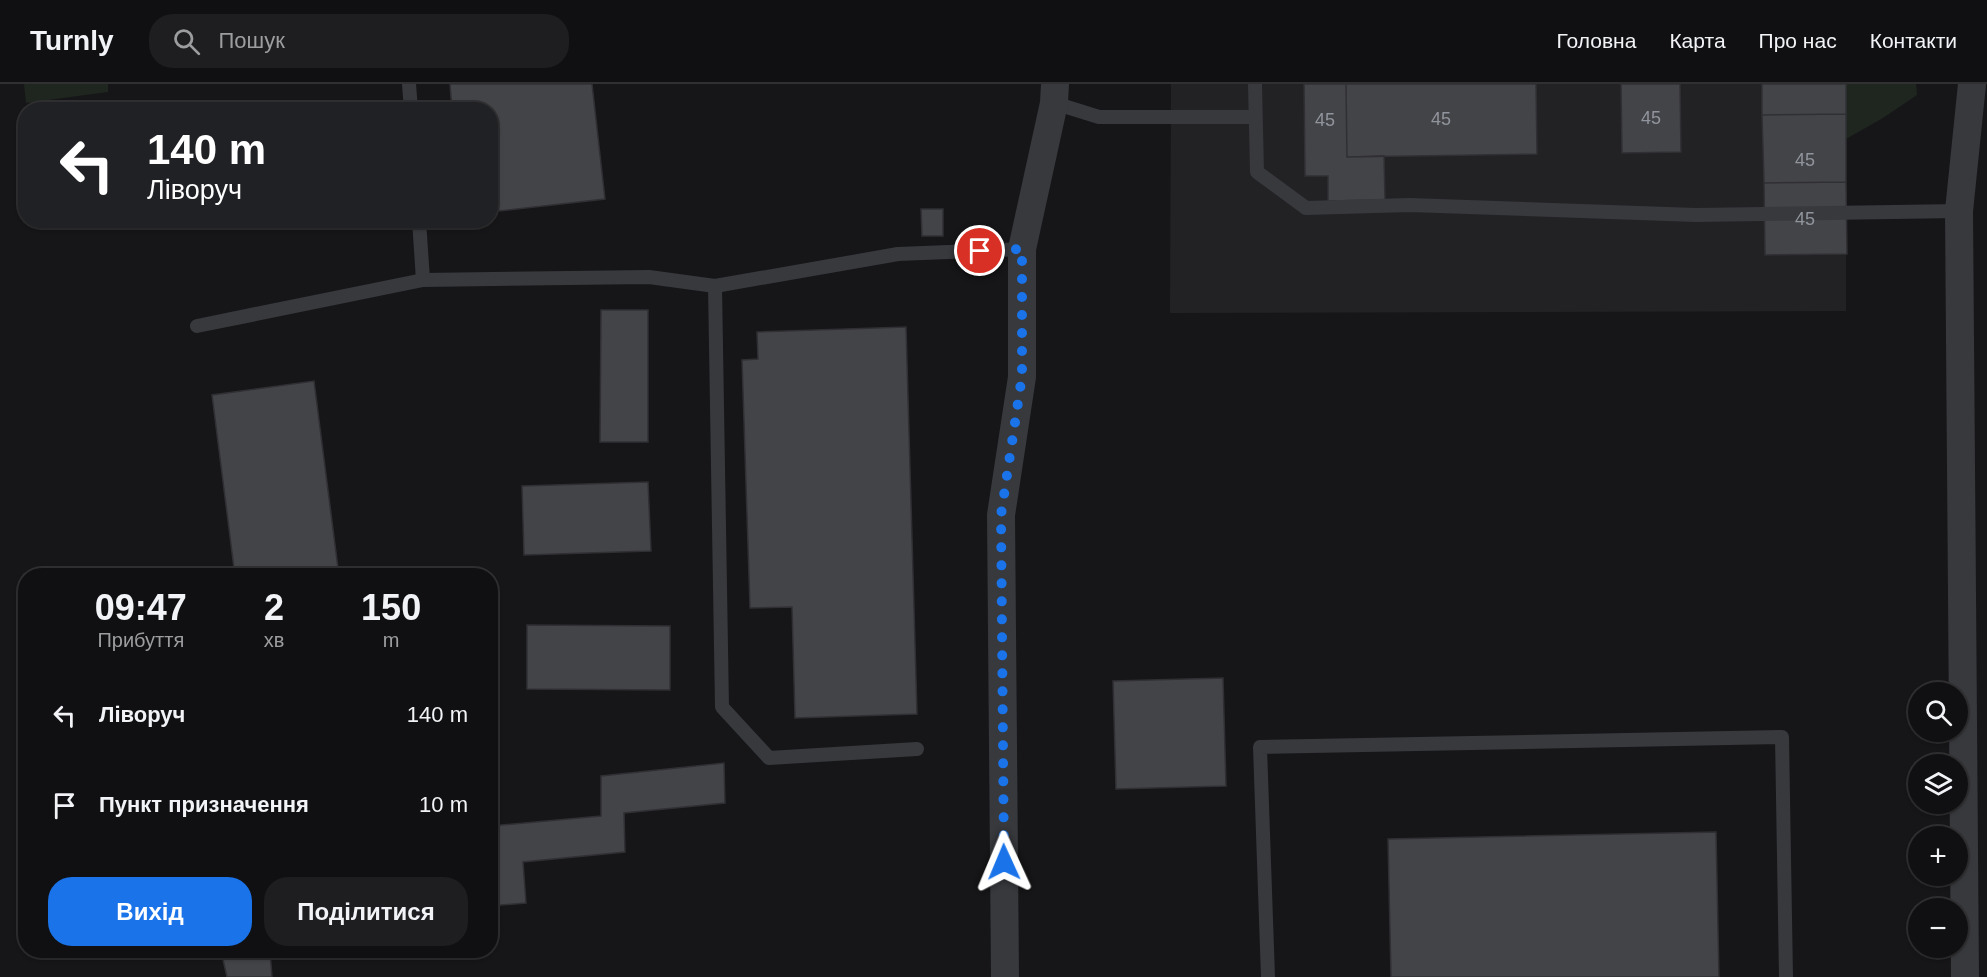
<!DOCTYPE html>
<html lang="uk">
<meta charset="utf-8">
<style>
body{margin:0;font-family:Helvetica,sans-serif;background:#1e1e20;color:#f1f3f6;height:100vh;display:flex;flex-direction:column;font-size:22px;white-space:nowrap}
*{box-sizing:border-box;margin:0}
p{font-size:20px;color:#9c9d9f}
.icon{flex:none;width:33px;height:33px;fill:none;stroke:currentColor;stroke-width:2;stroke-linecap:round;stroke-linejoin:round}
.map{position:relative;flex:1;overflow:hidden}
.panel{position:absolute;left:18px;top:484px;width:480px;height:390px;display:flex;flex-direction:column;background:#101012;border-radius:24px;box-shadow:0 2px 4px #0004,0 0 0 2px #303032}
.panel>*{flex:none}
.top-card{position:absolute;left:18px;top:18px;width:480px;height:126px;border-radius:24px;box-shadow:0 2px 4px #0004,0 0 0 2px #303032;background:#202124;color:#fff;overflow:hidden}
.buttons{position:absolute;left:1908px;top:598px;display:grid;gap:12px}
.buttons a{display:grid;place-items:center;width:60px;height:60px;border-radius:50%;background:#101012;box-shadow:0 2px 4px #0004,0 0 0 2px #303032;font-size:30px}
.pin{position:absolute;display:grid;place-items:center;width:51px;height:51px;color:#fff;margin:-26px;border:3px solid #fff;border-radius:50%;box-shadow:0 2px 6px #0007}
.me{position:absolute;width:66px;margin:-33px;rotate:359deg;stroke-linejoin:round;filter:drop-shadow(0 0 4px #0008)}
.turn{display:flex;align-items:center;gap:21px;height:126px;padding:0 30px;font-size:27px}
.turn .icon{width:78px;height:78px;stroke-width:2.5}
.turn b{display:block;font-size:42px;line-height:51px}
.eta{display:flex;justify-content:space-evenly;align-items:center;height:102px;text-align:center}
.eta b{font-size:36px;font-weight:700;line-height:42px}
.cta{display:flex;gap:12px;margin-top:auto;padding:12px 30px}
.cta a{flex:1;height:69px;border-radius:24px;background:#1a73e8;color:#fff;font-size:24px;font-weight:700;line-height:69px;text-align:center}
.cta a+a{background:#1e1e20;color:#f1f3f6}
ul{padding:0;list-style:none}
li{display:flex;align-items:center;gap:18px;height:90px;padding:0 30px}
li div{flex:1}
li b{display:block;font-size:22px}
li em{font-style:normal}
header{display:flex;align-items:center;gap:36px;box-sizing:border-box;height:84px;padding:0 30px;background:#101012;border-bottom:2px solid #303032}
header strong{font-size:28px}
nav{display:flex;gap:33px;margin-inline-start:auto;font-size:21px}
.search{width:420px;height:54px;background:#1e1e20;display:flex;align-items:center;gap:15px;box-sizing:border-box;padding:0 21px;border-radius:24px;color:#9c9d9f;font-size:22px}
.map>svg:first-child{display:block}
</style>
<header>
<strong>Turnly</strong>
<div class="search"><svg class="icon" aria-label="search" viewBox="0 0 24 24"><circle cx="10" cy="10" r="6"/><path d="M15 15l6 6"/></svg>Пошук</div>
<nav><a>Головна</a><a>Карта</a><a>Про нас</a><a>Контакти</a></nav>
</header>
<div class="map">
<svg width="1987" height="893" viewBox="0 0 1987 893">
<rect width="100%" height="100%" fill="#161618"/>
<path fill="#222225" d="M 1171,0 L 1846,0 L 1846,227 L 1170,229 Z"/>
<path fill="#1e261f" d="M 24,0 L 108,0 L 108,8 L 26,19 Z
M 1846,0 L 1916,0 L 1917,11 L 1883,34 L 1846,55 Z"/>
<path fill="#434448" stroke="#303034" stroke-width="1.5" d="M 450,0 L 592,0 L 605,115 L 490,128 L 490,26 L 452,26 Z
M 1304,0 L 1346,0 L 1347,73 L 1384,72 L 1385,116 L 1328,117 L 1328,92 L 1305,92 Z
M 1346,0 L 1536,0 L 1537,70 L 1347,73 Z
M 1621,0 L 1680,0 L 1681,68 L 1622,69 Z
M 1762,0 L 1846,0 L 1846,30 L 1762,31 Z
M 1846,30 L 1846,98 L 1764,99 L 1762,31 Z
M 1846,98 L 1847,170 L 1765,171 L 1764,99 Z
M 921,125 L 943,125 L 943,152 L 922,152 Z
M 601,226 L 648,226 L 648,358 L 600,358 Z
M 906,243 L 917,630 L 795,634 L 792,523 L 750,524 L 742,276 L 758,275 L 757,248 Z
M 314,297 L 339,492 L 235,492 L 212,311 Z
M 648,398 L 651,467 L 524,471 L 522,402 Z
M 527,541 L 670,542 L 670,606 L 527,605 Z
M 1223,594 L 1226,702 L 1116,705 L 1113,597 Z
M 724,679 L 725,719 L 624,729 L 625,768 L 523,778 L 526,819 L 490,822 L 490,742 L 601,732 L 601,692 Z
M 1716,748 L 1719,893 L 1391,893 L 1388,755 Z
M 221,867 L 270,867 L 272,893 L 227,893 Z"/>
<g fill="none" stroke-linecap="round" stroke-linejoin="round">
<path stroke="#37393d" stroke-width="14" d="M 409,0 L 411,26
M 1255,0 L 1257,88 L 1306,124 L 1410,121 L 1696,131 L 1959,127
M 1054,19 L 1099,33 L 1255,33
M 419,136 L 423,196 L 649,193 L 715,202
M 197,242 L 423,196
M 917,665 L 769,674 L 722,623 L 715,202 L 898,170 L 1022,165
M 1268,893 L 1260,663 L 1782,653 L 1786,893"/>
<path stroke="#37393d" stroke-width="28" d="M 1005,893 L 1001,431 L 1022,293 L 1022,165 L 1054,19 L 1055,0
M 1965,893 L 1959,127 L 1972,0"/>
</g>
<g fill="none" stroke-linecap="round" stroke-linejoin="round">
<path stroke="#1a73e8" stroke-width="10" stroke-dasharray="0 18" d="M 980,167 L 1022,165 L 1022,292 L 1001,431 L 1004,778"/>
</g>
<g text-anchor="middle" stroke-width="6" stroke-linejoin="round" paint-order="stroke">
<g font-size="18" fill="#90949c">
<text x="1651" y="40">45</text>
<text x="1441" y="41">45</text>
<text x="1325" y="42">45</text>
<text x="1805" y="82">45</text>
<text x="1805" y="141">45</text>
</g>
</g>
</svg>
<div class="buttons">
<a><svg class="icon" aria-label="search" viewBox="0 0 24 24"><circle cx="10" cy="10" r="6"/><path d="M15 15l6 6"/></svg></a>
<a><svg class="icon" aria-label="layers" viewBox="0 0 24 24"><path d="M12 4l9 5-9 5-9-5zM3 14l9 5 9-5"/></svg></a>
<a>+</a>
<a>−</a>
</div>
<div class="pin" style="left:980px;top:167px;background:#d93025"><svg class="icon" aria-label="arrive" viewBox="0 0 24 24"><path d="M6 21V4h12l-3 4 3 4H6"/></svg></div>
<svg class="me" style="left:1004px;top:778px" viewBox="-20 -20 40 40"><path d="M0-17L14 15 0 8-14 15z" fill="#1a73e8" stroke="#fff" stroke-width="4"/></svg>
<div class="top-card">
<div class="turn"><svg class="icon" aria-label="left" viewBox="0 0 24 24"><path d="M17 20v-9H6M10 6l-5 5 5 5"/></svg><div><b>140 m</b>Ліворуч</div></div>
</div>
<section class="panel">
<div class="eta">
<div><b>09:47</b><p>Прибуття</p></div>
<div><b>2</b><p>хв</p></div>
<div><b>150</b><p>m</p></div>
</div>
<ul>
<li><svg class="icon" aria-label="left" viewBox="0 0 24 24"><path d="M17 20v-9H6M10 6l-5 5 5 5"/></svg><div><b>Ліворуч</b></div><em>140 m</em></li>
<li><svg class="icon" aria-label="arrive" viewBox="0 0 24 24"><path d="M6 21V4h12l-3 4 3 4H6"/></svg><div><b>Пункт призначення</b></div><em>10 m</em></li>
</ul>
<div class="cta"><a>Вихід</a><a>Поділитися</a></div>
</section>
</div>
